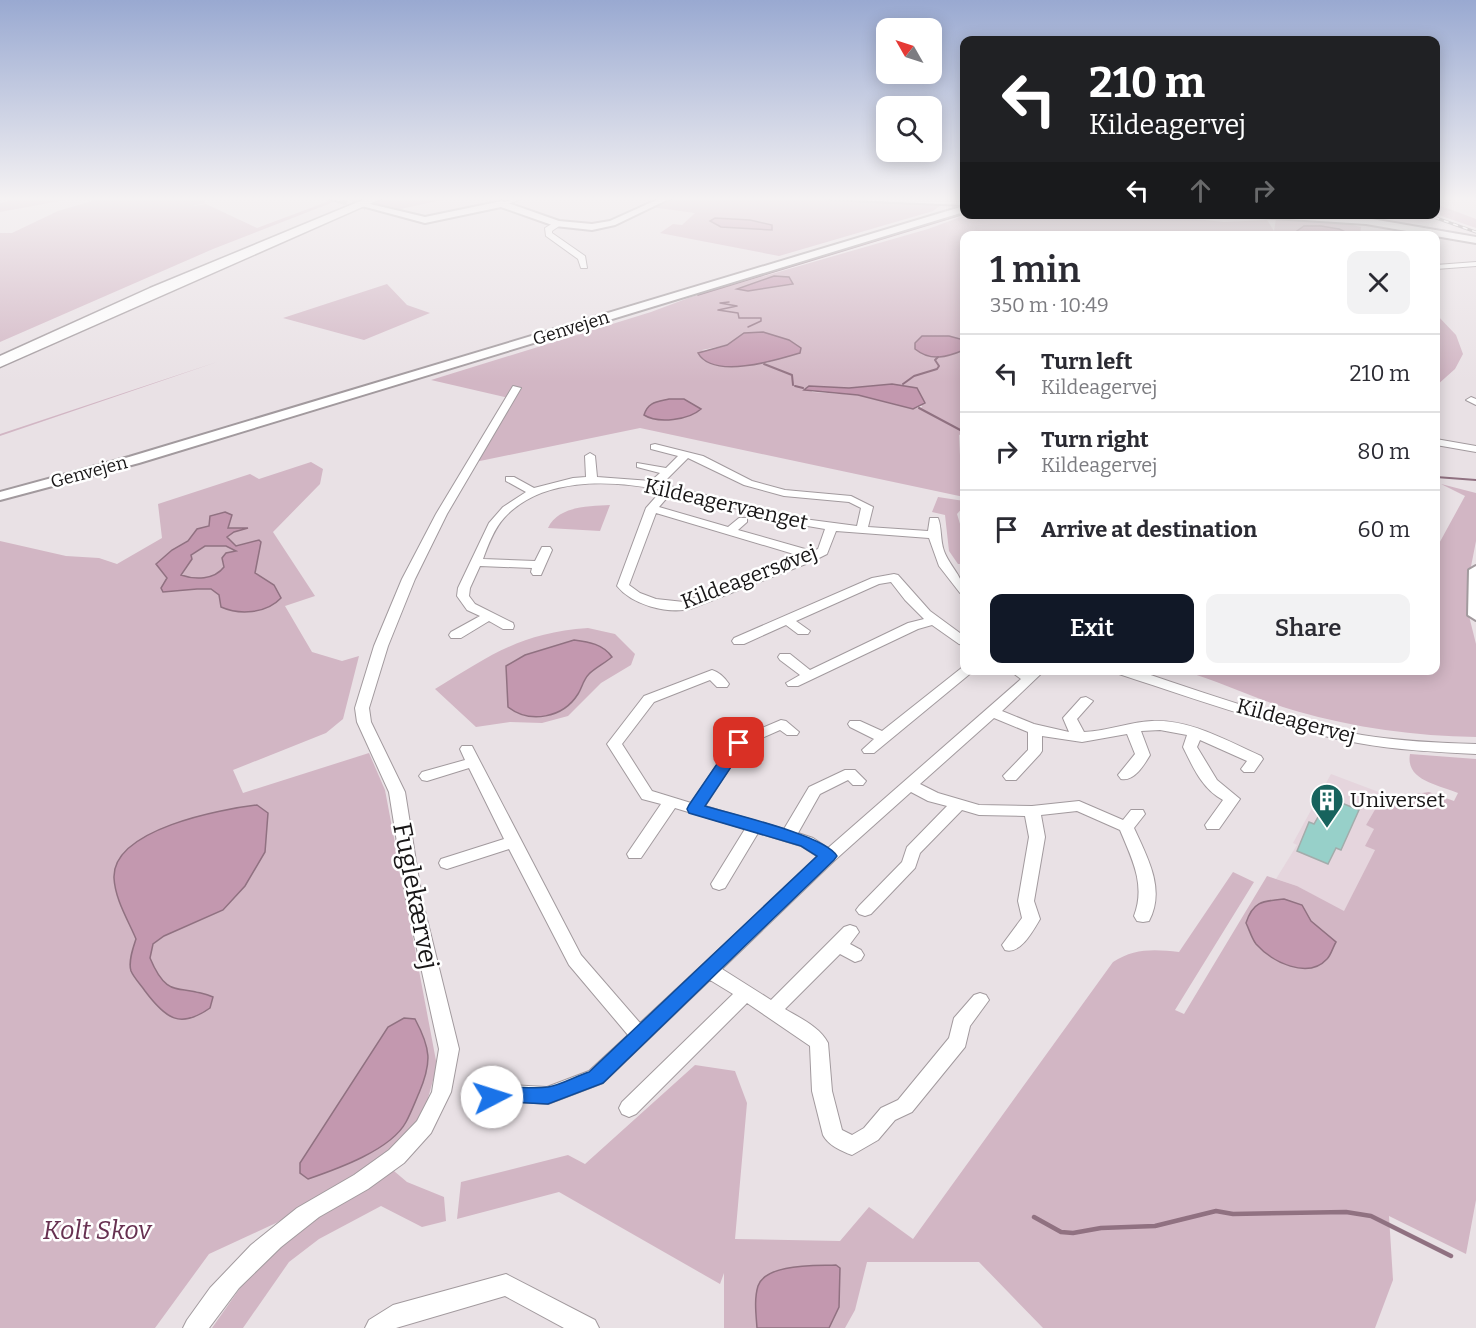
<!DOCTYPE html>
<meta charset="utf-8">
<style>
body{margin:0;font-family:Bitter,serif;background:#f2f2f3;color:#2b2b33;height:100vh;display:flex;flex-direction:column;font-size:22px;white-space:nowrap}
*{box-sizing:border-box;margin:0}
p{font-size:20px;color:#7c7c81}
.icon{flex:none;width:33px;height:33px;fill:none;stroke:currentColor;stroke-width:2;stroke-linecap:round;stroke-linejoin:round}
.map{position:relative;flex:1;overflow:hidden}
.sheet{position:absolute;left:960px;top:231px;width:480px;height:444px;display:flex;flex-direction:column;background:#fff;border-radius:12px;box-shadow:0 3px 15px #0003}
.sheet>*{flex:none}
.top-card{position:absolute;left:960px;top:36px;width:480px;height:183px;border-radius:12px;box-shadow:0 3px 15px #0003;background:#202124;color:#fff;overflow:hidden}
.needle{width:39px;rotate:309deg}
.tools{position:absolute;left:876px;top:18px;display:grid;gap:12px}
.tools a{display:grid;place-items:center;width:66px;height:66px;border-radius:12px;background:#fff;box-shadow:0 3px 15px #0003;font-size:30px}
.pin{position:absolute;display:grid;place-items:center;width:51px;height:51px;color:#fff;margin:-26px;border-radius:12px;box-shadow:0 3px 9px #0006}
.me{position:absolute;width:66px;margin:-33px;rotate:85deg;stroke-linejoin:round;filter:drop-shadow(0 0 4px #0008)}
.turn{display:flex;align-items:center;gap:21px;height:126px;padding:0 30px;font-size:27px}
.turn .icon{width:78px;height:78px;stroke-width:2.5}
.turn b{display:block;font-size:42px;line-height:51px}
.lanes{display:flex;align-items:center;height:57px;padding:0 30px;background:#0003;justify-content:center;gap:30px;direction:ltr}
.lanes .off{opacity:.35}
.round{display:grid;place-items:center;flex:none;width:63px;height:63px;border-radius:12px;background:#f2f2f3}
.overview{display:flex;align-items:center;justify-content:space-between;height:102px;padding:0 30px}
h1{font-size:36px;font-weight:600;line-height:45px}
.action{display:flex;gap:12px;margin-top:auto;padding:12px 30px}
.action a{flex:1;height:69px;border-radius:12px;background:#111827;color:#fff;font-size:24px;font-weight:600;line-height:69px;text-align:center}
.action a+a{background:#f2f2f3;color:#2b2b33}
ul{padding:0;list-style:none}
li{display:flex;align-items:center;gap:18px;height:78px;padding:0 30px;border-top:2px solid #e1e1e2}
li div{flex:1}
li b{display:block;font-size:22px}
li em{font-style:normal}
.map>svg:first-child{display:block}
</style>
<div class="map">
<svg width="1476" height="1328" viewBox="0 0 1476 1328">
<rect width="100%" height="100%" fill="#e9e1e5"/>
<path fill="#e5d5dd" d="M 1331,774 L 1384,794 L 1366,825 L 1375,829 L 1375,850 L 1344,912 L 1297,886 L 1276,879 L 1297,845 L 1293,843 Z"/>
<path fill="#d2b6c4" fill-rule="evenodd" d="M 27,197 L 82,197 L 0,212 L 0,203 Z
M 93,197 L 200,197 L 206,203 L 187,207 L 206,204 L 257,228 L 332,200 L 336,201 L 213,249 L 0,342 L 0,233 L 12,233 L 58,211 L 99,199 Z
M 390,197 L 455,197 L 396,210 L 373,204 Z
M 674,197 L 800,197 L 941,205 L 933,211 L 779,256 L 660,233 L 673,224 L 682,225 L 695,213 L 651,207 Z
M 1436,204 L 1476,219 L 1476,228 L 1436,214 Z
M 1147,214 L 1224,222 L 1267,220 L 1274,231 L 1276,219 L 1340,222 L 1361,227 L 1360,236 L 964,236 L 964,340 L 949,336 L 948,356 L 964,350 L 964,433 L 959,435 L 960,455 L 964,457 L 964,497 L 640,428 L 475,462 L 513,399 L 431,380 L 651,312 L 691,297 L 928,229 L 966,215 ZM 763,332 L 789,340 L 781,358 C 750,371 732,362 702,350 L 727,345 L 744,333 ZM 892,384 L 917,388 L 922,407 L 913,409 L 858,395 L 812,392 L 809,386 L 849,388 Z
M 387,284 L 407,305 L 430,313 L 364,340 L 283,318 Z
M 1436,314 L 1456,335 L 1463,354 L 1455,369 L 1436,386 Z
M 217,362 L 0,436 L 0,434 Z
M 311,462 L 323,469 L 320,484 L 273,532 L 315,596 L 285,606 L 312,652 L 342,661 L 359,656 L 343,719 L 326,733 L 233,770 L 243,793 L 369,753 L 385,790 L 437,1066 L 425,1109 L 404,1139 L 370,1169 L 276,1223 L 209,1254 L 155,1328 L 0,1328 L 0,541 L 66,556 L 99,558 L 117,564 L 162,538 L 158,504 L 250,474 L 259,479 ZM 223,910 L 164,936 L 153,944 L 149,958 C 161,985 169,991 199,991 L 157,1006 L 132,953 L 136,939 ZM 404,1018 L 300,1173 L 300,1163 L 388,1027 Z
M 1441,484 L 1476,493 L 1476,541 L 1467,587 L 1469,616 L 1476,644 L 1476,737 C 1415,736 1355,728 1296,711 C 1257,700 1222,682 1184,671 L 1436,670 L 1436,549 L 1465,496 Z
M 938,497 L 964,501 L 964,506 L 957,514 L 964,537 L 964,564 L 958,564 L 949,551 L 945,515 L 932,512 Z
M 610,505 L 600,531 L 548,528 C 558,506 589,506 610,505 Z
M 588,628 L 615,634 L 635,654 L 631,665 L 601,683 L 568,716 L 542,723 L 510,722 L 476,727 L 435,689 C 491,655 520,633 588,628 ZM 574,640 L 612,658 L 588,674 L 579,693 L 559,712 L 548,716 L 508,707 L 506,666 L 525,655 Z
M 1410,754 L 1476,759 L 1476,1200 L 1466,1254 L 1389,1216 L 1393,1280 L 1375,1328 L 1043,1328 L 979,1262 L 867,1262 L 855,1310 L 845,1328 L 724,1328 L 724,1273 L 720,1284 L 559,1192 L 457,1219 L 461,1182 L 568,1155 L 585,1164 L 695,1065 L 735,1071 L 747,1103 L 735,1239 L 840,1241 L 869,1207 L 913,1239 L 1113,962 C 1134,948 1155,949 1179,952 L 1233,872 L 1254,882 L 1175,1010 L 1184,1014 L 1267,876 L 1297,886 L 1344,911 L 1375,850 L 1365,846 L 1374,829 L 1366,825 L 1384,794 L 1409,803 L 1416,794 L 1429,792 L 1454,801 L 1458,793 C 1440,785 1405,781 1410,754 Z
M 394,1171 L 407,1182 L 444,1197 L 446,1221 L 422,1227 L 381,1206 L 319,1239 L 289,1262 L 243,1328 L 212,1328 L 252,1271 L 327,1207 Z"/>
<path fill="#c398af" stroke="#907181" stroke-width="1.5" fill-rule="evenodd" d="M 715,218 L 750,220 L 772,225 L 772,230 L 721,227 L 710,221 Z
M 1321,226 L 1339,229 L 1352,235 L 1297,236 L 1294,233 L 1304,226 Z
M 774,276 L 789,277 L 793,284 L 748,291 L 737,289 Z
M 763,332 L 789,340 L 801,348 L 800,353 C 777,360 713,380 698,353 L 727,345 L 744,333 Z
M 922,336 L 949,336 L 964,340 L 964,350 C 947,357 931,362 915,349 L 915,343 Z
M 892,384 L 917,388 L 925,403 L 913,409 L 858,395 L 804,390 L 809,386 L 849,388 Z
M 669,399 L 684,399 L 701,409 C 689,420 658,424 644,415 C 648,402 656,402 669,399 Z
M 225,512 L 232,515 L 228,528 L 248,528 L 234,532 L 227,537 L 236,546 L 259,540 L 261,542 L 255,573 L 274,585 L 281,598 C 266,614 239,615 221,607 L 219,595 L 211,589 L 197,589 L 163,592 L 161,588 L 167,578 L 156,564 L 172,550 L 188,541 L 197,529 L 209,526 L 210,516 ZM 205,546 L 226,546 L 236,551 L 226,553 L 222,558 L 224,567 C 214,580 195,580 181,575 L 192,559 L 191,555 Z
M 574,640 C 589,642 603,644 612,657 C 605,663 595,668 589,674 C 583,680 582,688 578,694 C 563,718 530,724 508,707 L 506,666 L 525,655 Z
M 257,805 L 268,813 L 265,852 L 245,886 L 223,910 L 164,936 L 153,944 L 150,958 C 168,1001 179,983 213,997 L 210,1008 C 180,1029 166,1019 145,991 C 141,985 134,978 131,971 C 128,962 133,948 136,939 C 128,920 115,899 114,878 C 112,829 222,809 257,805 Z
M 1284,899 L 1302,905 L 1311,921 L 1336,942 C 1333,947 1331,955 1327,959 C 1308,980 1272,962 1256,944 C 1252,939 1249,929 1246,923 C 1253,901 1263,901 1284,899 Z
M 404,1018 L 415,1019 C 431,1049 432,1062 419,1093 C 415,1102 411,1113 406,1122 C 391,1150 337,1169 308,1179 L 300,1173 L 300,1163 L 388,1027 Z
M 836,1265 L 840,1268 L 839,1307 L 829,1328 L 757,1328 C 756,1314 754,1299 758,1286 C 766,1263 816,1266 836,1265 Z"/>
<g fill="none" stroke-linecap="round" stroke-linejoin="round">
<path stroke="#907181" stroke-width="1.5" d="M 698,295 L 964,214
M 729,302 L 720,303 L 737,306 L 718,310 L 738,313 L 739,318 L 761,318 L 761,321 L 748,327"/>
<path stroke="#907181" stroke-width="2" d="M 764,364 L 792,375 L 793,385
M 903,384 L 914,376 L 937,369 L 939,366 L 935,360 L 938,357
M 795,386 L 803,388
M 919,408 L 964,432
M 1436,477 L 1476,480"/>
<path stroke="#907181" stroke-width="4.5" d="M 1034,1217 L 1061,1232 L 1073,1233 L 1101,1228 L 1155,1226 L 1216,1211 L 1233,1214 L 1346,1212 L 1371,1216 L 1451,1256"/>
</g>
<path fill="#97d0c9" stroke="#a3acab" stroke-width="1.5" d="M 1329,798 L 1359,810 L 1341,850 L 1336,848 L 1328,864 L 1297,851 L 1309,822 L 1314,824 Z"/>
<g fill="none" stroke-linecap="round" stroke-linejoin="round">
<path stroke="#bfb8bc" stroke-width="9" stroke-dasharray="9 4.5" stroke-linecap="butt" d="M 339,199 L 366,206"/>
<g stroke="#a29a9e" stroke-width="2">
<path id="minor" d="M 519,197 L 527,197 L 502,206 L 499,204 Z
M 555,222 L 562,224 L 552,231 L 552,233 L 585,256 L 587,268 L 581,268 L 578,259 L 546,236 L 545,228 Z
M 1476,262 L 1476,266 L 1436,269 L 1436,265 Z
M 513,386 L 521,388 L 447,514 L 415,579 L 388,646 L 369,708 L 371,722 L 405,792 L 422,899 L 459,1049 L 451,1092 L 431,1133 L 404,1163 L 368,1189 L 319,1217 L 281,1247 L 239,1288 L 209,1328 L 183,1328 L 187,1320 L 210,1288 L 251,1245 L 297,1208 L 354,1175 L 389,1150 L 417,1121 L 432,1092 L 439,1049 L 406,899 L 389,792 L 357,722 L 355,708 L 374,646 L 402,579 L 436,514 Z
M 1471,397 L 1476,399 L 1476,405 L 1466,400 Z
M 1436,439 L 1476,446 L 1476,452 L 1436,445 Z
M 655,444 L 703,456 L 752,481 L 785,490 L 851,496 L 873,507 L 868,527 L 928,531 L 930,518 L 938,518 C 942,528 940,540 944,551 C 950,567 964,577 964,594 L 960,593 L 939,566 L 929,538 L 836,531 L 827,554 L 811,562 L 690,609 C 667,614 632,605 617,586 L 646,508 L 662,490 C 612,480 542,476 504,518 C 494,529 488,545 483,559 L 535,561 L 542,547 L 550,547 L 552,550 L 541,575 L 533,575 L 531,572 L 532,568 L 480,566 L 470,588 L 469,596 L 475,604 L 513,623 L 514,626 L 513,629 L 503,629 L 489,621 L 461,638 L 451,638 L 449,635 L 451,632 L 480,616 L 467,610 L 457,596 L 458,588 L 489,523 L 503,507 L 526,492 L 506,481 L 506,477 L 514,477 L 534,488 L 573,478 L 586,477 L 585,456 L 590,453 L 595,456 L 597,477 L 651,481 L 660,473 L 637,467 L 637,463 L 666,468 L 678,456 L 651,449 L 651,445 ZM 688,458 L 744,485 L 784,496 L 849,502 L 861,508 L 857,526 L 796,518 L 662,484 ZM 672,492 L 796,524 L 825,529 L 818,549 L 808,553 L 805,549 L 738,530 L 747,522 L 747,518 L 739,518 L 728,527 L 659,507 ZM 656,513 L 797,555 L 799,557 L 684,602 L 656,599 L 640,593 L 629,585 Z
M 894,574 L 898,575 L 930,611 L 964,636 L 964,645 L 959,644 L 932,625 L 918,629 L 798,686 L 788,686 L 786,683 L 800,675 L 780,660 L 778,657 L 780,654 L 790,654 L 810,670 L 908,623 L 924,619 L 905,600 L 891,582 L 879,584 L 796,621 L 810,631 L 808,634 L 798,634 L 786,625 L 744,644 L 734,644 L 732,641 L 734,638 L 872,578 Z
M 964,666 L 964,670 L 972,670 L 971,673 L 874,753 L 864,753 L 862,750 L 874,739 L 850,727 L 848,724 L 850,721 L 860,721 L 882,731 Z
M 712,670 C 719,672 725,678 729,684 L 727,687 L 717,687 L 710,680 L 654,702 L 622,744 L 652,791 L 691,803 L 734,740 L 781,720 L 786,721 L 799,732 L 797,735 L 787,735 L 780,730 L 744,746 L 705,806 L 784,829 L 809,787 L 845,770 L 855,770 L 866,781 L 863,785 L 853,785 L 848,780 L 820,794 L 798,833 L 813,838 L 828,848 L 1021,679 L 1009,670 L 1045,670 L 1002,711 L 1034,724 L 1069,732 L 1063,718 L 1081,698 L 1086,697 L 1093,701 L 1077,719 L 1084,732 C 1108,731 1129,722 1152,721 C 1190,719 1227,741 1261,756 L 1263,759 L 1254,772 L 1244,772 L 1241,769 L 1247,761 L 1200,740 L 1197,747 L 1217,780 L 1240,799 L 1219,829 L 1207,829 L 1205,825 L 1223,800 C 1202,789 1193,767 1183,747 L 1187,735 L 1160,730 L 1141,731 L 1150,755 C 1144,765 1134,782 1121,779 L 1118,775 L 1135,754 L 1127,734 L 1082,742 L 1042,736 L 1042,751 L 1040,754 L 1016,780 L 1006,780 L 1003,776 L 1028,750 L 1028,732 L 994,718 L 920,784 L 938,793 L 979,805 L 1032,806 L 1079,801 L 1123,820 L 1131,810 L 1143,810 L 1145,814 L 1134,828 C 1147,857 1166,889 1149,921 L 1143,922 L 1137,921 L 1134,916 C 1146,885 1132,859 1120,830 L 1077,811 L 1041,815 L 1045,837 L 1034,901 L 1040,919 C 1033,931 1020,955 1005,950 L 1002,945 L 1022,918 L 1018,901 L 1029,837 L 1025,816 L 979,815 L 962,810 L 920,853 L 915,868 L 871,914 L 865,916 L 859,914 L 856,910 L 859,906 L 902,862 L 907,847 L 947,806 L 928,801 L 911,792 L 835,860 L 722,969 L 771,1000 L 844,927 L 850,925 L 856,927 L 859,932 L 850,944 L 861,950 L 864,955 L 861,960 L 855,962 L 840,954 L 785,1009 C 800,1018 820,1027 828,1043 L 832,1091 L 842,1130 L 852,1135 L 864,1128 L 881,1108 L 898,1100 L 949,1038 L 954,1018 L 974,995 L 980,993 L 986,995 L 989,1000 L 970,1026 L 965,1047 L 912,1112 L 895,1120 L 878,1140 L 852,1155 C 841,1151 828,1145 823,1135 L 812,1091 L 810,1046 L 747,1003 L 636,1114 L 629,1117 L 622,1114 L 619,1108 L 622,1102 L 733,994 L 710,980 L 603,1083 L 548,1104 L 509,1101 L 476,1109 L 469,1106 L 466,1100 L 469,1094 L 509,1085 L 547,1087 L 589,1071 L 628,1035 L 569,965 L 509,849 L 447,869 L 441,867 L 439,863 L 441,859 L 504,839 L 469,768 L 427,781 L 422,780 L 419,776 L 422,772 L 465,760 L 460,749 L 462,746 L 472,746 L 581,955 L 640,1023 L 818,857 L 801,846 L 758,833 L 725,888 L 719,890 L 713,888 L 711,884 L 745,829 L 675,808 L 641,858 L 629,858 L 627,854 L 661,804 L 642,799 L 607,744 L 644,696 Z
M 1115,670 L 1136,670 C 1210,695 1285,722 1362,735 C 1399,741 1438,743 1476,744 L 1476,754 C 1436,752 1397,750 1358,743 C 1275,728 1195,699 1116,673 Z
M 506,1274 L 595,1320 L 599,1328 L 564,1328 L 505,1296 L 396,1328 L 365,1328 L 369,1320 L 393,1305 Z"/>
</g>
<g stroke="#a29a9e" stroke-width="4">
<path id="tertiary" d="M 324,197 L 343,199 L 339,201 Z
M 663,197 L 673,197 L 615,225 L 592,230 L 555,226 L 501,207 L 425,223 L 362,206 L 366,203 L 425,217 L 502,201 L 559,221 L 592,224 L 610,221 Z
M 825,197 L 964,200 L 964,205 L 829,199 Z
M 964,206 L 964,212 L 139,463 L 0,500 L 0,492 L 129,457 Z
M 1214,214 L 1366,218 L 1476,237 L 1476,243 L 1366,224 Z
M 1476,566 L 1476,620 L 1468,615 L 1469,570 Z"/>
</g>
<g stroke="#a29a9e" stroke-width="3">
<path id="motorway" d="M 370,197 L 385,197 L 0,367 L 0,356 L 150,288 Z"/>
</g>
<use href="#minor" fill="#fff" fill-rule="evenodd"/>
<use href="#tertiary" fill="#fff" fill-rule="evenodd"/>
<use href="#motorway" fill="#fff" fill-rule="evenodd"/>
<g stroke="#807b7d" stroke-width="3">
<path id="rail" d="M 1425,214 L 1476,232"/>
</g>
<use href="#rail" stroke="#fff" stroke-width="1.5" stroke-dasharray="5" stroke-linecap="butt"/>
</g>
<linearGradient id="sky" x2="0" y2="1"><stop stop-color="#99a9d1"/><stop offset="0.52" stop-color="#f5f2f3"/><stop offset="1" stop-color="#f5f2f3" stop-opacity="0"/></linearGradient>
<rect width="1476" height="382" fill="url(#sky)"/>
<path fill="#1a73e8" stroke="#114b97" stroke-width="1.5" d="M 739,738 L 747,743 L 705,806 C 731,814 825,835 837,856 L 834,860 L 603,1083 L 548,1104 L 509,1102 L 492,1105 L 485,1103 L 482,1097 L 485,1091 C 507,1083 526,1090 548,1087 C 561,1085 576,1076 589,1072 L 817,856 L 801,846 L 689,813 L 687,809 L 689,805 L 734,739 Z"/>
<defs>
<g id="building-pin" transform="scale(1.725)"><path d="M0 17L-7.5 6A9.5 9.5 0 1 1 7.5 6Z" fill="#17635d" stroke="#fff"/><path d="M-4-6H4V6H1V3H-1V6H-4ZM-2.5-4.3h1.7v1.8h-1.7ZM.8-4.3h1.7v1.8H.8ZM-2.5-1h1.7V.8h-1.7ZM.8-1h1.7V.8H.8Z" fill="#fff"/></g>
</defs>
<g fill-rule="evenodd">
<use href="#building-pin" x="1327" y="800"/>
</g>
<g text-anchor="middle" stroke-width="5" stroke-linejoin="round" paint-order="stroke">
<g font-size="18" fill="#181617" stroke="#fff">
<text transform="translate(571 328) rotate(-17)" y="6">Genvejen</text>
<text transform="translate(89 472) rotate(-15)" y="6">Genvejen</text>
</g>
<g font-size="21" fill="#181617" stroke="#fff">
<text transform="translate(726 504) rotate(13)" y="7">Kildeagervænget</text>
<text transform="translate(749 577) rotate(-21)" y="7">Kildeagersøvej</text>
<text transform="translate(1296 721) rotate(15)" y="7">Kildeagervej</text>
</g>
<g font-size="21" fill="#181617" stroke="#fff" text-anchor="start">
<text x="1350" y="807">Universet</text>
</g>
<g font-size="26" fill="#181617" stroke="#fff">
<text transform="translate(416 896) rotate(79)" y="9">Fuglekærvej</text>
</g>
<g font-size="26" font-style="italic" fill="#673151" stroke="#fff">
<text x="97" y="1239">Kolt Skov</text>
</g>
</g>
</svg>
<div class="tools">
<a><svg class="needle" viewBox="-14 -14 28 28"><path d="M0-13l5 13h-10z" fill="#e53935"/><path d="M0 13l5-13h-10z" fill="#7c7c81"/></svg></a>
<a><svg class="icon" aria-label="search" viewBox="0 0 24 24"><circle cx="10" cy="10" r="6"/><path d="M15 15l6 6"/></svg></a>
</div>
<div class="pin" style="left:739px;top:743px;background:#d93025"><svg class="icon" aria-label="arrive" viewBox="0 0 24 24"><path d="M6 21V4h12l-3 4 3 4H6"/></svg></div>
<svg class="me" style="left:492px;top:1097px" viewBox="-20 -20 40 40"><circle r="19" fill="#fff"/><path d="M0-13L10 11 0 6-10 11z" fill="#1a73e8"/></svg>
<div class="top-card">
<div class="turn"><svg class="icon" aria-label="left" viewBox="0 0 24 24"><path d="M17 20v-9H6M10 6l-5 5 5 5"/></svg><div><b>210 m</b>Kildeagervej</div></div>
<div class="lanes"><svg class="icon" aria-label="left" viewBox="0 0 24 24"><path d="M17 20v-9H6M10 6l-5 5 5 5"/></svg><svg class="icon off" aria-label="ahead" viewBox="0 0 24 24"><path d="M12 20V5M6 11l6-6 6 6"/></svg><svg class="icon off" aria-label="right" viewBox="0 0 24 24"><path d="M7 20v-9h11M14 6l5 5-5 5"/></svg></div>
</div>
<section class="sheet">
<div class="overview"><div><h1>1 min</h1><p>350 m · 10:49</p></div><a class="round"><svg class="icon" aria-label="close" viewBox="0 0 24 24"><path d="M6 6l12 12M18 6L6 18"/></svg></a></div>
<ul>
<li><svg class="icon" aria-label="left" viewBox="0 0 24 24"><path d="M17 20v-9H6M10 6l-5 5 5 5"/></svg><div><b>Turn left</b><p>Kildeagervej</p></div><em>210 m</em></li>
<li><svg class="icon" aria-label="right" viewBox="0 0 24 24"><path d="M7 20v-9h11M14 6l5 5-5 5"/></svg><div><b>Turn right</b><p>Kildeagervej</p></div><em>80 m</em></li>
<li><svg class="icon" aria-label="arrive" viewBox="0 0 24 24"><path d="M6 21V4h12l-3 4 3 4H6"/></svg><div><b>Arrive at destination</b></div><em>60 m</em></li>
</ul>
<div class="action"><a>Exit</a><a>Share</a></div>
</section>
</div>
